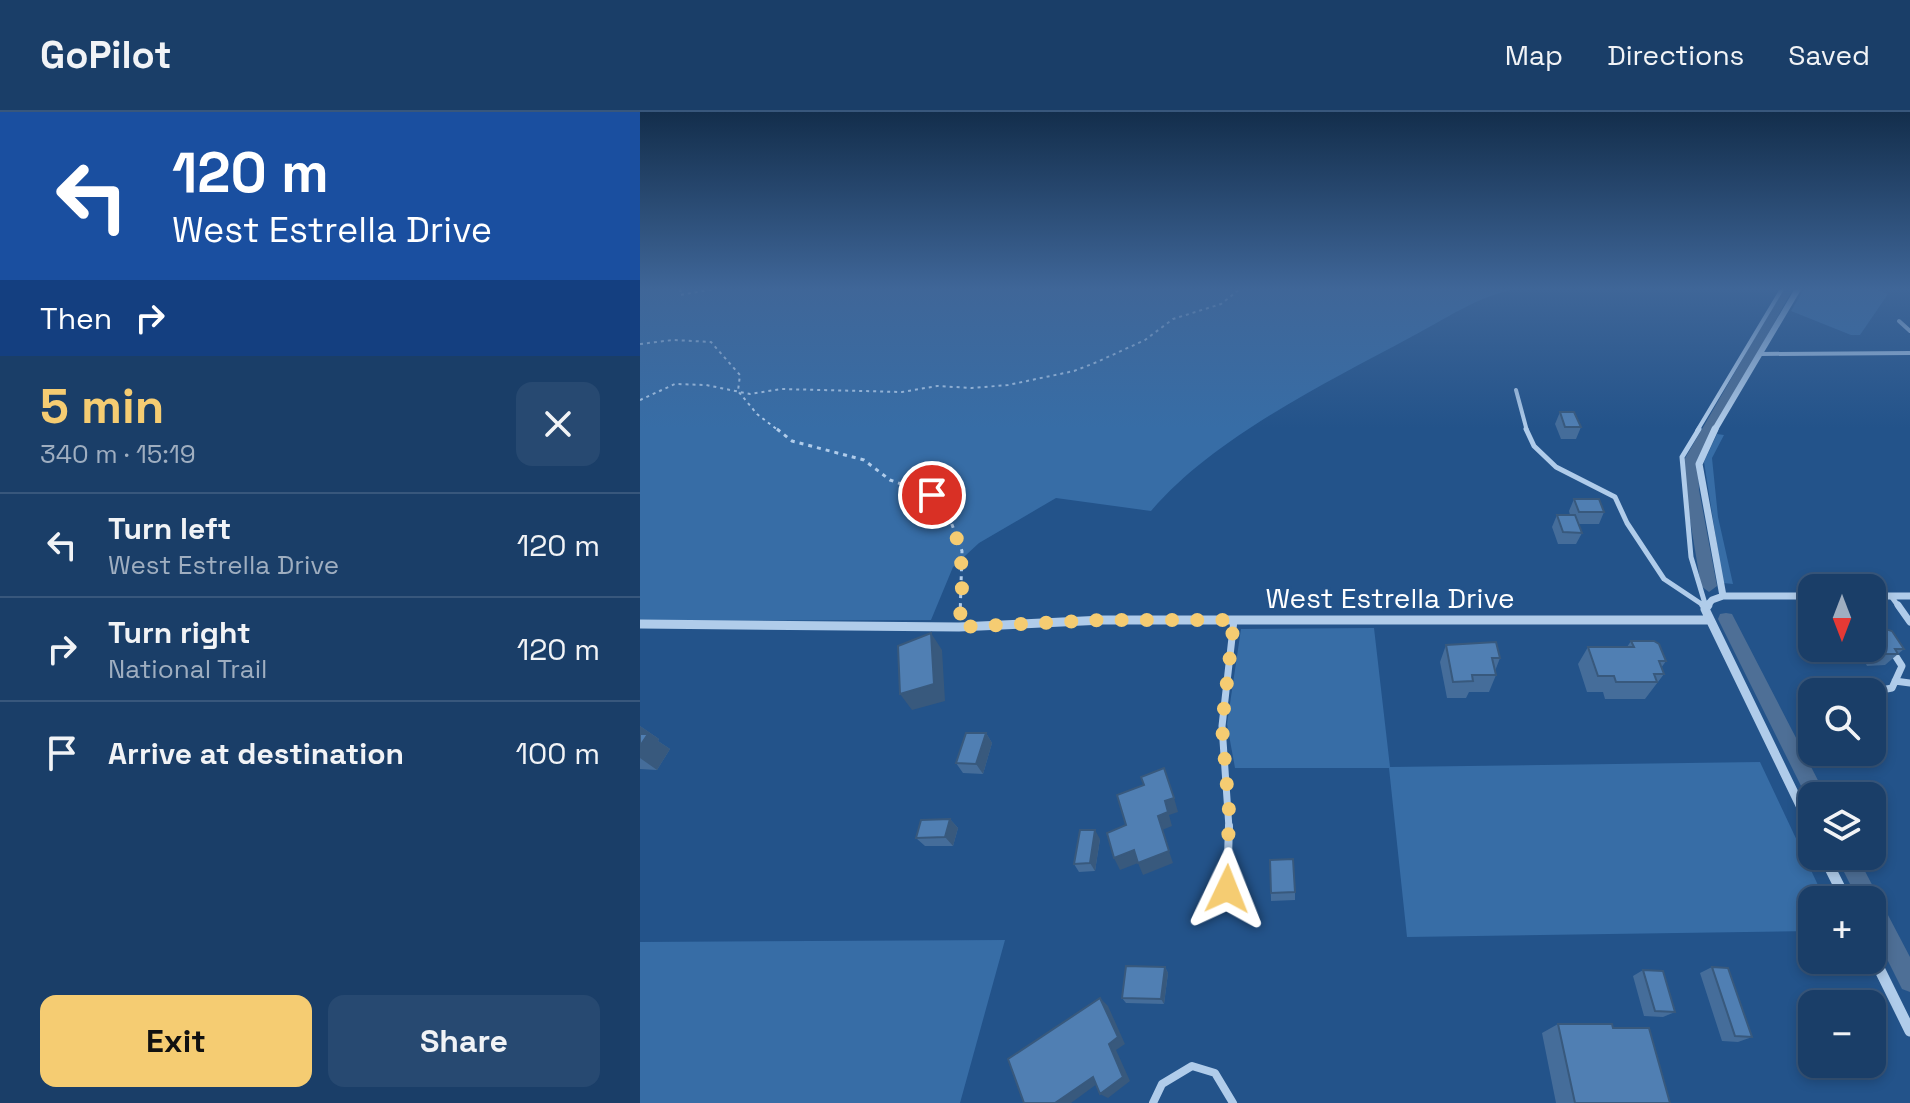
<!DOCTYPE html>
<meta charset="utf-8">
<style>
body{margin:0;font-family:"Space Grotesk",sans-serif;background:#274971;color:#f1f3f6;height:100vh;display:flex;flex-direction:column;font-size:30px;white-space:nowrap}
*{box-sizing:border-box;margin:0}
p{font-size:26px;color:#9faec0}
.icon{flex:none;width:44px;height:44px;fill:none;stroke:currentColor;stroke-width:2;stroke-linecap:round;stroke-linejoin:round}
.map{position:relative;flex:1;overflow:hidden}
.sheet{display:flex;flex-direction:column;background:#1a3e68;width:640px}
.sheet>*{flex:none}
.banner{background:#1a4fa0;color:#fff;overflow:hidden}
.needle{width:52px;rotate:180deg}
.tools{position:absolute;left:1158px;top:462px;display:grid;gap:16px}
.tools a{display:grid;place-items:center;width:88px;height:88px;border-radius:16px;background:#1a3e68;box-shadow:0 4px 12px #0003,0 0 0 2px #38577c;font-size:40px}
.pin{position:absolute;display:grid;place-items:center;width:68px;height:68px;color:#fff;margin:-34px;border:4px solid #fff;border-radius:50%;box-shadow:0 2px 8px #0007}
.me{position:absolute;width:88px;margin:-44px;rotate:2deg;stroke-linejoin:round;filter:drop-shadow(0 0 6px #0008)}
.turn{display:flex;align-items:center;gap:28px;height:168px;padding:0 40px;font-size:36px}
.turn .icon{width:104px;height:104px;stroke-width:2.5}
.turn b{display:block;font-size:56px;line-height:68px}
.then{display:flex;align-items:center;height:76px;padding:0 40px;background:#0003;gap:16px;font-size:30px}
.round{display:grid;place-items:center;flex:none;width:84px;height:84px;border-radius:16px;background:#274971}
.overview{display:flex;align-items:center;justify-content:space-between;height:136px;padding:0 40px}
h1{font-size:48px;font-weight:600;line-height:60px;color:#f5cc72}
.primary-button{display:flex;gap:16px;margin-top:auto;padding:16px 40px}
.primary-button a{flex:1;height:92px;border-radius:16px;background:#f5cc72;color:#111;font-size:32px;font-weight:600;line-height:92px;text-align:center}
.primary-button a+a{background:#274971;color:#f1f3f6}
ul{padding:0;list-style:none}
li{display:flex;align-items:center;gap:24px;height:104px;padding:0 40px;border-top:2px solid #38577c}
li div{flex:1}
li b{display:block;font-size:30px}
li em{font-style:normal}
header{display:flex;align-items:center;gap:48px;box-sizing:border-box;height:112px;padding:0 40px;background:#1a3e68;border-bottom:2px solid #38577c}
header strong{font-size:38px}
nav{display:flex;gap:44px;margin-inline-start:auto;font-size:28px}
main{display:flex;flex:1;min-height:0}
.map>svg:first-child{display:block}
</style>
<header>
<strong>GoPilot</strong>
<nav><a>Map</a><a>Directions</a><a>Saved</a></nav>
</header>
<main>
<section class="sheet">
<div class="banner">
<div class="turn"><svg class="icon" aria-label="left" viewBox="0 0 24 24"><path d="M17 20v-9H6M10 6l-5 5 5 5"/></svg><div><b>120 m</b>West Estrella Drive</div></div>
<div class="then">Then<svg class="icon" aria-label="right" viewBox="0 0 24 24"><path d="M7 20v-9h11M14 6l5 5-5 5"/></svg></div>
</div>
<div class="overview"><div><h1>5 min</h1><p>340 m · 15:19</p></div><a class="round"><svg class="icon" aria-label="close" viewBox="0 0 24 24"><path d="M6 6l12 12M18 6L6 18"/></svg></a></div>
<ul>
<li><svg class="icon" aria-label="left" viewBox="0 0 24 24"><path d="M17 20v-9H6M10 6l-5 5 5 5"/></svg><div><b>Turn left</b><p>West Estrella Drive</p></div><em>120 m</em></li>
<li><svg class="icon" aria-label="right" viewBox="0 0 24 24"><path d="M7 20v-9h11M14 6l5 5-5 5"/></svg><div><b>Turn right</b><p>National Trail</p></div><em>120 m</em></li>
<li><svg class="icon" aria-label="arrive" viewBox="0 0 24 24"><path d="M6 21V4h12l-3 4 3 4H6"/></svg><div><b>Arrive at destination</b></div><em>100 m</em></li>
</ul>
<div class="primary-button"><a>Exit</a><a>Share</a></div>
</section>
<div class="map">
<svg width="1270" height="991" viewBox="0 0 1270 991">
<rect width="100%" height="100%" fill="#23538a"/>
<path fill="#376da6" d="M 0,177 L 877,177 C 839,183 804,208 771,225 C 686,271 574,325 511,399 L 416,386 L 339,431 L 313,455 L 291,508 L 0,509 Z
M 1164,177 L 1235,177 L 1248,182 L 1220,223 L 1211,223 L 1151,199 Z
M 1077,322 L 1084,323 L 1072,346 L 1078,405 L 1093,472 L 1083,471 L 1064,350 Z
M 734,516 L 750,655 L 1120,650 L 1185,788 L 1172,788 L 1172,819 L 767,825 L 749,656 L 595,656 L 587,612 L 601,517 Z
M 365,828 L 320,991 L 0,991 L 0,830 Z"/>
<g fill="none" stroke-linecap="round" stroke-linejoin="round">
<path fill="#4e6f96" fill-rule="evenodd" d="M 1143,177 L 1153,177 L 1058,348 L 1059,378 L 1077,474 L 1069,480 L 1061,474 L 1045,378 L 1044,348 Z
M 1086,501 L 1092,502 L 1183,678 L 1186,684 L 1172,684 L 1172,692 L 1169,690 L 1078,507 L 1080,502 Z
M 1196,744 L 1217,744 L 1270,845 L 1270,880 L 1262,877 L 1232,817 L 1232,788 L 1218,788 Z"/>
<path stroke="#b0ccea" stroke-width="2" stroke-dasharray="3 4" stroke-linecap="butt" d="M 41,177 L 40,183 L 74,177
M 0,232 L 33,228 L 71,230 L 100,263 L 98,279 L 117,302 L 139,319
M 0,288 L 35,272 L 66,273 L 110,282 L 141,277 L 262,280 L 297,274 L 332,276 L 368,273 L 434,259 L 457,250 L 505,228 L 533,207 L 581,192 L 600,177"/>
<path stroke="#b0ccea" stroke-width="3" stroke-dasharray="4 5" stroke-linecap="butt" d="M 137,317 L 152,329 L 224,348 L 250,368 L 292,383 L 306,397 L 322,439 L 320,506"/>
<path stroke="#b0ccea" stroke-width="4" d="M 1259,209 L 1270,219
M 1120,242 L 1270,241
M 876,278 L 887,319
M 1057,319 L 1142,177"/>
<path stroke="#b0ccea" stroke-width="5" d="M 886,317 L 894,334 L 916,355 L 975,385 L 987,411 L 1024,467 L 1066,495
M 1059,317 L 1042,345 L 1051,445 L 1066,495
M 1251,484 L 1259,495"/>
<path stroke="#b0ccea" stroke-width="7" d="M 1063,493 L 1066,495
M 1258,493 L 1270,510
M 1255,569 L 1270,571
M 1231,580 L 1252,576 L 1262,554 L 1253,540
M 589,716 L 582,614 L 594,508"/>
<path stroke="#b0ccea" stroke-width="8" d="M 587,777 L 589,714
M 513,991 L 522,972 L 552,954 L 575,961 L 593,991"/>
<path stroke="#b0ccea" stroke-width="6" d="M 1074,319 L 1158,177"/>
<path stroke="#b0ccea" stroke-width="7" d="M 1075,317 L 1059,352 L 1083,484
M 1232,484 L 1270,484
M 1066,495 L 1072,488 L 1083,484 L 1172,484"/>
<path stroke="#b0ccea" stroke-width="9" d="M 1068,493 L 1065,497 L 1171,716
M 0,512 L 319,515 L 463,508 L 1069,508"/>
<path stroke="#b0ccea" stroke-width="11" d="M 1170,714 L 1172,719
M 1184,744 L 1206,788
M 1232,842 L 1270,919"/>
</g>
<path fill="#456d9a" d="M 920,300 L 941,315 L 936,327 L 921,327 L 915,312 Z
M 934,387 L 964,400 L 959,412 L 938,412 L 942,421 L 936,432 L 918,432 L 912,415 L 917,403 L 930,403 L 929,399 Z
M 1232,506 L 1239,515 L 1264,537 L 1245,553 L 1227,554 L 1218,536 L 1232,536 Z
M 991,529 L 1026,549 L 1021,556 L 1024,562 L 1005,587 L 965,587 L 963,580 L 947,580 L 938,552 L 948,535 L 987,535 Z
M 806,533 L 860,546 L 855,559 L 856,563 L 849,580 L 829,580 L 826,586 L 807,586 L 800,550 Z
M 0,614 L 19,627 L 18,629 L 30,637 L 17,658 L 0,657 Z
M 346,621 L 352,631 L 343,662 L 323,661 L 316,651 Z
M 310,707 L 318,716 L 313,734 L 285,734 L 276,726 Z
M 460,727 L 455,759 L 439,760 L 434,752 Z
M 630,748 L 655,780 L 655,788 L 631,789 Z
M 525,855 L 528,861 L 524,892 L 486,891 L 482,886 Z
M 1072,855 L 1112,925 L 1098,930 L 1082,929 L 1060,861 Z
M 1003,858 L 1035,900 L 1023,905 L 1004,904 L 993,864 Z
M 918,912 L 973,916 L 1030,991 L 916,991 L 902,921 Z"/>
<path fill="#38597d" d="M 291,521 L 302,538 L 305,589 L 272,598 L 260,582 Z
M 0,614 L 19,627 L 18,629 L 30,637 L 17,658 L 0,646 Z
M 346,621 L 352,631 L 343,662 L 336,652 Z
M 534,686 L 538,700 L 529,703 L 532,714 L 522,718 L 518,704 L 525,689 Z
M 310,707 L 318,716 L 313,734 L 305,725 Z
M 455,718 L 460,727 L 455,759 L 450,751 Z
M 494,738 L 529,739 L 533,751 L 503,763 L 498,751 L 480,758 L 474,746 Z
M 525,855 L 528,861 L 524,892 L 521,887 Z
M 460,886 L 468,894 L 485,932 L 476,938 L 490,969 L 468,986 L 460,982 L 469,932 Z
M 453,965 L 461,969 L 431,991 L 415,991 Z"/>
<path fill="#507fb3" stroke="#38597d" stroke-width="2" d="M 920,300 L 934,300 L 941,315 L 925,315 Z
M 934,387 L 959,387 L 964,400 L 939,400 Z
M 917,403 L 935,403 L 942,421 L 923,420 Z
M 1232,507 L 1239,515 L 1252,519 L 1264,537 L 1255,537 L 1258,542 L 1240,542 L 1232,528 Z
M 291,521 L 294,572 L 260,582 L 258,534 Z
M 991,529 L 1014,529 L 1019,532 L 1026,549 L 1019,549 L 1024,562 L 1014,562 L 1017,570 L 976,570 L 974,564 L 958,564 L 948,535 L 994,535 Z
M 856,530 L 860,546 L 852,546 L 856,563 L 832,563 L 833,569 L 813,570 L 806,533 Z
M 326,621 L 346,621 L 336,652 L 316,651 Z
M 0,622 L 8,622 L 0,634 Z
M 524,656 L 534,686 L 525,689 L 528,700 L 518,704 L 529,739 L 498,751 L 494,738 L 474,746 L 467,721 L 486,713 L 477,683 L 504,673 L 501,665 Z
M 310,707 L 305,725 L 276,726 L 281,708 Z
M 440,718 L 455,718 L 450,751 L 434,752 Z
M 653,747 L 655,780 L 631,781 L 630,748 Z
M 486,854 L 525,855 L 521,887 L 482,886 Z
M 1072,855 L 1088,856 L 1112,925 L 1095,924 Z
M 1003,858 L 1023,859 L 1035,900 L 1015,899 Z
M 460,886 L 478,925 L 469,932 L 483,965 L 460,982 L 453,965 L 415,991 L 384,991 L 368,947 Z
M 918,912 L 972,912 L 973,916 L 1009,916 L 1030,991 L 935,991 Z"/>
<linearGradient id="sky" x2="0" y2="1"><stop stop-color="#132e4c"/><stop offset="0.56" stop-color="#3f6698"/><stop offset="1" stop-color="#3f6698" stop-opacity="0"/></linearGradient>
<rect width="1270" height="316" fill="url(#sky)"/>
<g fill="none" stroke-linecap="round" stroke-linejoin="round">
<path stroke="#f5cc72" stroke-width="14" stroke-dasharray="0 25.2" d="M 292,383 C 327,419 324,468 319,515 L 463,508 L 594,508 L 582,614 L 589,699 L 587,777"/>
</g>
<g text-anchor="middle" stroke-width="6" stroke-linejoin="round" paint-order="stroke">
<g font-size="28" fill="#fff" stroke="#23538a">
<text x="750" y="496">West Estrella Drive</text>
</g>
</g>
</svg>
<div class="tools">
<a><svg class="needle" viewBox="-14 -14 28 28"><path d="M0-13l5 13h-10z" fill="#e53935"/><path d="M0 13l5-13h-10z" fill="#9faec0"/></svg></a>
<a><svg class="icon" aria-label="search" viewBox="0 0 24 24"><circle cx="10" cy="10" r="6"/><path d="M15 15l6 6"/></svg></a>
<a><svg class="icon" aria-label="layers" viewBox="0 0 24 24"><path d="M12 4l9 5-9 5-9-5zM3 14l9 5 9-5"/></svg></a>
<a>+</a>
<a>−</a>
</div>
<div class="pin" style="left:292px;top:383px;background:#d93025"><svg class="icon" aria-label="arrive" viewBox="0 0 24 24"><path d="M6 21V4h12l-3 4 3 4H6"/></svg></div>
<svg class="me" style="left:587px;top:777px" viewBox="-20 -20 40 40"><path d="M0-17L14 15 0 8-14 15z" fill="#f5cc72" stroke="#fff" stroke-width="4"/></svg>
</div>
</main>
